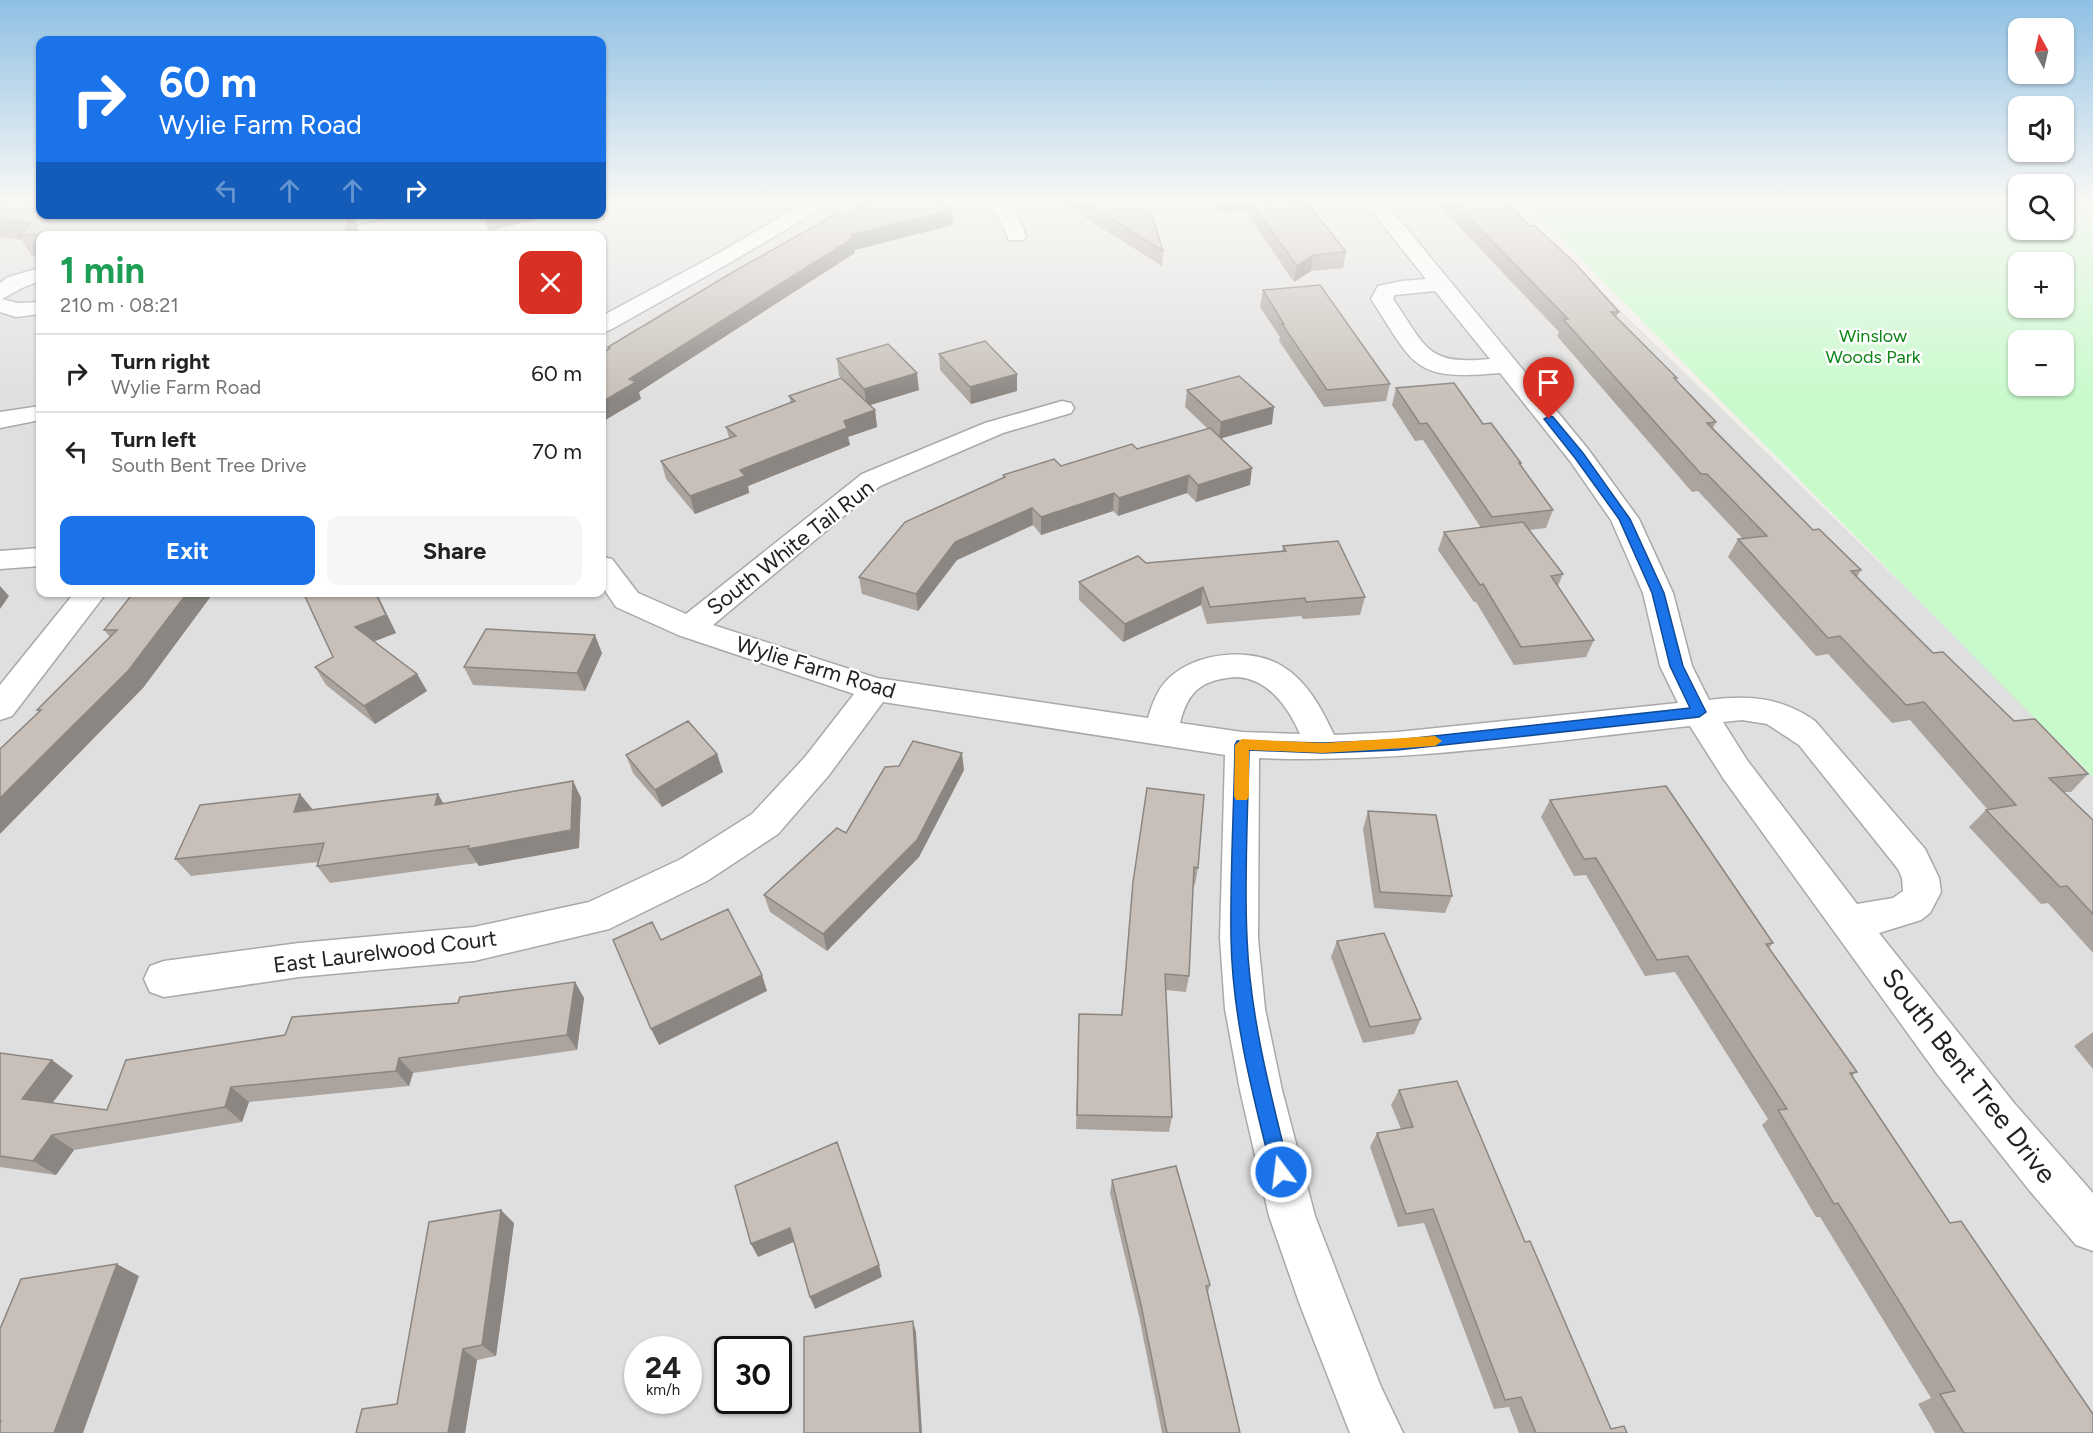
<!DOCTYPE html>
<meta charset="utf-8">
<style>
body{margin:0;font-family:Figtree,sans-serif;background:#f6f6f6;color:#222;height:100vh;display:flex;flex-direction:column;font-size:22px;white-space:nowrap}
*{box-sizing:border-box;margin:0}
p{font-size:20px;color:#767676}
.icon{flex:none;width:33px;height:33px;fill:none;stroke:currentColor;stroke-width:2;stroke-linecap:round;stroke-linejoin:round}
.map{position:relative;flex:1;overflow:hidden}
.sheet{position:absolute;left:36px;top:231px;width:570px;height:366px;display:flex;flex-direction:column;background:#fff;border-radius:12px;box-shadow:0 2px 4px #0004}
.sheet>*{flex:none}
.top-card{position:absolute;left:36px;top:36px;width:570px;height:183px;border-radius:12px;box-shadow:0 2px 4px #0004;background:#1a73e8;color:#fff;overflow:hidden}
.needle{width:39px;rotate:352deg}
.fabs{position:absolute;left:2008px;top:18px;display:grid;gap:12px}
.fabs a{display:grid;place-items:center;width:66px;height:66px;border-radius:12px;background:#fff;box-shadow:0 2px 4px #0004;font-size:30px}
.speed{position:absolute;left:624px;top:1336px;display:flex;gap:12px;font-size:30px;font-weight:700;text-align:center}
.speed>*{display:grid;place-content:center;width:78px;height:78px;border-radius:50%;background:#fff;box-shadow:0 2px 4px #0004;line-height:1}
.speed small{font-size:15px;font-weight:400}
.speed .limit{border:3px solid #111;border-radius:9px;background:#fff;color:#111}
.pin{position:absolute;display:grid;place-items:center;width:51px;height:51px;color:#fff;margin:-62px -26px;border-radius:50% 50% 50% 0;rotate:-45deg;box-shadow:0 0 6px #0007}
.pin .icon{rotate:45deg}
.me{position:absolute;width:66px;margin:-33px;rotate:345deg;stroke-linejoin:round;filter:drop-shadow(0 0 4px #0008)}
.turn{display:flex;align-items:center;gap:21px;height:126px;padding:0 24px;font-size:27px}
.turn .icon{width:78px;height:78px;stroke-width:2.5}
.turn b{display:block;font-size:42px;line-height:51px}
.lanes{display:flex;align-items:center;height:57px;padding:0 24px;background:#0003;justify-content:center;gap:30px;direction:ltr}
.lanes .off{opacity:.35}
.round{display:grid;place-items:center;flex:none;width:63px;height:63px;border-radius:12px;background:#f6f6f6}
.overview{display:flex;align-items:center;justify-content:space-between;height:102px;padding:0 24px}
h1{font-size:36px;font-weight:700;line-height:45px;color:#1e9e55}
.cta{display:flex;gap:12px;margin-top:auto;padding:12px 24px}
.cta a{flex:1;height:69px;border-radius:12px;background:#1a73e8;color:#fff;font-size:24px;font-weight:700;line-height:69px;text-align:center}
.cta a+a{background:#f6f6f6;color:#222}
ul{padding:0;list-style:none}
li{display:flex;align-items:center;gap:18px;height:78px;padding:0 24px;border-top:2px solid #e0e0e0}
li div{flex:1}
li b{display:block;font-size:22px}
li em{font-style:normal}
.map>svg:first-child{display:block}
</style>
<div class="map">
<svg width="2093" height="1433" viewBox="0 0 2093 1433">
<rect width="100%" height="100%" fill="#f2efe9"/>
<path fill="#e0dfdf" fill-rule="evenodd" d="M 0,201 L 40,214 L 602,214 L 602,201 L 1508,201 L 2093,770 L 2093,1433 L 0,1433 ZM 40,236 L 602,236 L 602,592 L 40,592 ZM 638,1350 L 688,1350 L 688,1401 L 638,1401 ZM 728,1350 L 778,1350 L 778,1401 L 728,1401 Z"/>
<path fill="#c8facc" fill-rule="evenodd" d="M 1524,201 L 2019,201 L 2019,230 L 2064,230 L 2064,201 L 2093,201 L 2093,777 ZM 2019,262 L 2064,262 L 2064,308 L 2019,308 ZM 2019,340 L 2064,340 L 2064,386 L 2019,386 Z"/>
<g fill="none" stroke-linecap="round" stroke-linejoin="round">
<g stroke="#a9a9a9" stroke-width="3">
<path id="minor" d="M 807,201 L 830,201 L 827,205 L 733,261 L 610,330 L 602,332 L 602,316 L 719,253 Z
M 981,201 C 1013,201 1015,207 1026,236 L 1023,240 L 1009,240 L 999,218 Z
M 1358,201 L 1385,202 L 1588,449 L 1639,519 L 1673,593 L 1692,666 L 1709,700 C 1749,695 1781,697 1815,721 L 1925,849 L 1939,878 L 1941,892 L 1930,913 L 1921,920 L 1879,933 L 2014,1103 L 2093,1193 L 2093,1251 L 2076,1245 L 2029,1190 L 1938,1075 L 1723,778 L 1690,726 C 1547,741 1403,764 1259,758 L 1258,939 L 1265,1009 L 1282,1090 L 1315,1216 L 1381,1387 L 1403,1433 L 1350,1433 L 1300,1305 L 1269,1216 L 1240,1090 L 1225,1009 L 1220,939 L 1225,755 L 883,702 L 829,775 L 778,834 L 707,881 L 609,929 L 474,961 L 299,977 L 164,997 L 150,992 L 144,979 L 150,966 L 164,961 L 299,943 L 474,927 L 589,902 L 681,859 L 752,814 L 805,757 L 854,694 L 678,635 L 616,607 L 602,586 L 602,557 L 612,559 L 638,593 L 686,614 L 862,474 L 985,423 L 1062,401 L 1071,403 L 1074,408 L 1071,413 L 1003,433 L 880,486 L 713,625 L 877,678 L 1148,718 C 1152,704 1158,688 1169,678 C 1197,652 1250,647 1282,666 C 1307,681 1322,709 1334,735 L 1397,732 L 1678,703 L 1660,666 L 1643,593 L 1611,520 L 1570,461 L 1500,373 C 1412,381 1415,366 1371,299 L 1378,286 L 1402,281 L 1426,279 L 1371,210 ZM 1435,291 L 1490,359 C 1425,366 1426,346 1393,299 L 1395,295 ZM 1237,677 C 1269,679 1288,707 1300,734 L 1242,732 L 1180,723 C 1188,690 1203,679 1237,677 ZM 1742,720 L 1767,724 L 1799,745 L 1898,869 L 1902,878 L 1903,891 L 1893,898 L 1857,904 L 1747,760 L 1723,722 Z
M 348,214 L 384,214 L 382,218 L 311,236 L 274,236 L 277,232 Z
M 40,268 L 40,281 L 24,287 L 2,299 L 17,303 L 40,302 L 40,314 L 16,317 L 0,312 L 0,283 L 8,277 Z
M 40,406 L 40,420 L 0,428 L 0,412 Z
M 40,548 L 40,566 L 0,569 L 0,551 Z
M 75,592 L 107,592 L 12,716 L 0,720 L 0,685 Z"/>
</g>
<use href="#minor" fill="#fff" fill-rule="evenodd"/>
</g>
<path fill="#aba49e" d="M 0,201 L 358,226 L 357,236 L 40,236 L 40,255 L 32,256 L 22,240 L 0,237 Z
M 1059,201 L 1147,201 L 1163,251 L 1162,266 Z
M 1211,201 L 1290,201 L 1346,252 L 1343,268 L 1311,271 L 1294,282 L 1245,211 L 1219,213 Z
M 1435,201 L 1505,201 L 1619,312 L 1616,317 L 1677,378 L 1676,381 L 1716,422 L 1713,428 L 1813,530 L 1861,570 L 1857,577 L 1933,653 L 2014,721 L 2088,774 L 2071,792 L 2064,792 L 2093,820 L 2093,953 L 2048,903 L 2041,904 L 1969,827 L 1986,810 L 1988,810 L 1910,720 L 1892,723 L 1828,654 L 1816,656 L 1728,557 L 1738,539 L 1743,539 L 1698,491 L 1692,492 L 1557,336 L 1559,332 Z
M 1263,290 L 1390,384 L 1386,401 L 1324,407 L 1279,341 L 1280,337 L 1260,307 Z
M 939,354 L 1017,374 L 1017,391 L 971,404 L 940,370 Z
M 837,359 L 919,390 L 870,405 L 875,410 L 877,427 L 848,437 L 850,445 L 748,486 L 749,493 L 695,514 L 666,479 L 661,461 L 729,438 L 726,427 L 791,403 L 789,396 L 844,381 L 839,376 Z
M 1396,388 L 1483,424 L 1521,463 L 1520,466 L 1553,510 L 1546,528 L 1529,530 L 1563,574 L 1558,586 L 1594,640 L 1586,657 L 1514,665 L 1476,602 L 1474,602 L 1438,550 L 1444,532 L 1481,528 L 1423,440 L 1415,441 L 1392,405 Z
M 1187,390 L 1272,424 L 1221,438 L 1250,485 L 1196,502 L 1187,493 L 1118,516 L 1113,511 L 1041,535 L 1033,525 L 957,560 L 918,611 L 862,594 L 859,577 L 1003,478 L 1003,475 L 1061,466 L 1137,449 L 1208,429 L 1185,407 Z
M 1283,546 L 1365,597 L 1360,615 L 1303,619 L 1301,616 L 1207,624 L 1201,605 L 1123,642 L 1079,600 L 1079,582 L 1146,563 L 1282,552 Z
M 134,592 L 214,592 L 143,688 L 39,712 L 37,710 L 110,637 L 104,630 Z
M 303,592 L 376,592 L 396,633 L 374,641 L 417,674 L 427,691 L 375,724 L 326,685 L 315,667 L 333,657 Z
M 602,653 L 585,691 L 473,685 L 464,667 Z
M 717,754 L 723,772 L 662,807 L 633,773 L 626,755 Z
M 964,770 L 919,857 L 827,951 L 770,912 L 764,895 L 846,833 Z
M 573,781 L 581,798 L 579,848 L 479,866 L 477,863 L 330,883 L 317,866 L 318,862 L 191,876 L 175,859 L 312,810 L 443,804 Z
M 1147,788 L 1198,868 L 1195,885 L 1193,884 L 1189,976 L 1186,992 L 1166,990 L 1172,1117 L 1169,1132 L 1076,1129 L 1078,1029 L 1121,1015 Z
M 1550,800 L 1773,943 L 1769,948 L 1857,1072 L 1852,1076 L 1950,1223 L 2093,1433 L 1935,1433 L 1918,1404 L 1931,1398 L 1820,1217 L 1816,1217 L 1762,1125 L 1768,1119 L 1675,972 L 1645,976 L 1586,875 L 1574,876 L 1541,817 Z
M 1368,811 L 1452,896 L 1445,913 L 1374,908 L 1363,829 Z
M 1337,941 L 1421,1019 L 1414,1034 L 1363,1043 L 1331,957 Z
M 575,982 L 584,998 L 577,1050 L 413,1073 L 409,1086 L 249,1102 L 242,1122 L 74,1150 L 56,1175 L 0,1167 L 0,1053 L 52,1060 L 73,1076 L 52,1103 L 107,1110 L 285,1035 Z
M 2093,1032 L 2093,1069 L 2074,1046 Z
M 1399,1090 L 1525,1242 L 1611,1429 L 1627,1433 L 1519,1433 L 1509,1407 L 1494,1409 L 1424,1223 L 1398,1227 L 1370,1147 L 1377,1133 L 1401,1129 L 1391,1105 Z
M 1112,1180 L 1210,1285 L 1208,1292 L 1240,1433 L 1162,1433 L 1139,1316 L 1110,1193 Z
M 514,1223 L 496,1356 L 477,1360 L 465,1433 L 356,1433 L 397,1404 Z"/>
<path fill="#8b8681" d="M 952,210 L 953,225 L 855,250 L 855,253 L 639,392 L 641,399 L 602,422 L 602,402 L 629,379 L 851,235 Z
M 264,214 L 337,214 L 276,230 L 262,217 Z
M 348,214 L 352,214 L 358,226 L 357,236 L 345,236 Z
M 488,214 L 536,214 L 535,220 L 489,231 L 483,216 Z
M 1313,255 L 1311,271 L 1294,282 L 1297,266 Z
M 917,373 L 919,390 L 867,406 L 864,389 Z
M 1017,374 L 1017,391 L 971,404 L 970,387 Z
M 1274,407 L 1272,424 L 1219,439 L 1221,422 Z
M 875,410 L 877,427 L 848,437 L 850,445 L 748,486 L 749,493 L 695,514 L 690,496 L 740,470 L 844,421 Z
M 1252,468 L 1250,485 L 1196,502 L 1198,485 Z
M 1189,475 L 1187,493 L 1118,516 L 1119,498 Z
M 1114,493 L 1113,511 L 1041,535 L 1041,517 Z
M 1032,508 L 1033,525 L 957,560 L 918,611 L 916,594 L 955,542 Z
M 0,586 L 9,596 L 0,609 Z
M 1203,587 L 1201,605 L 1123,642 L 1125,624 Z
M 188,592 L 214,592 L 143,688 L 0,834 L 0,798 Z
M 375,592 L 376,592 L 396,633 L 365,645 L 355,627 Z
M 595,635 L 602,653 L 585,691 L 577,673 Z
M 417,674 L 427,691 L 375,724 L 364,706 Z
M 962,753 L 964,770 L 919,857 L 827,951 L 823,934 Z
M 717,754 L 723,772 L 662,807 L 655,790 Z
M 573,781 L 581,798 L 579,848 L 479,866 L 468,849 Z
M 300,794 L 314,811 L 294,812 Z
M 438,794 L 448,811 L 435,805 Z
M 762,975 L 767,991 L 659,1045 L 651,1029 Z
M 575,982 L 584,998 L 577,1050 L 567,1035 Z
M 399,1058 L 413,1073 L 409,1086 L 396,1071 Z
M 52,1060 L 73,1076 L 44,1114 L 22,1099 Z
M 231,1087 L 249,1102 L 242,1122 L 225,1107 Z
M 52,1135 L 74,1150 L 56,1175 L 33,1161 Z
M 501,1210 L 514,1223 L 496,1356 L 482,1345 Z
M 790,1228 L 796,1241 L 758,1257 L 751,1244 Z
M 117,1264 L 139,1276 L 83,1433 L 54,1433 Z
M 879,1265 L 882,1277 L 815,1309 L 810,1297 Z
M 913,1321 L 916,1332 L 922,1433 L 920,1433 Z
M 463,1349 L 477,1360 L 465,1433 L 448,1433 Z"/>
<path fill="#c7bfb8" stroke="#8b8681" stroke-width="1.5" d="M 0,201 L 40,201 L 40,214 L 264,214 L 262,217 L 264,219 L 302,219 L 319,214 L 348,214 L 345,236 L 84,236 L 83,231 L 19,236 L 31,223 L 0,220 Z
M 868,201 L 941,201 L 952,210 L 851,235 L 853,238 L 629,379 L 636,382 L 602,402 L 602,353 L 610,348 L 608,347 L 733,272 L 838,213 L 841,218 Z
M 1083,201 L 1147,201 L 1163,251 Z
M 1250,201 L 1290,201 L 1291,203 L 1306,201 L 1346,252 L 1313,255 L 1297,266 Z
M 1453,201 L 1505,201 L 1529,226 L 1534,225 L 1575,263 L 1619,312 L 1611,312 L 1677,378 L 1674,378 L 1716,422 L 1707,423 L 1813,530 L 1819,529 L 1861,570 L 1851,571 L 1933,653 L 1943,652 L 2014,721 L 2035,719 L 2088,774 L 2049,778 L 2093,820 L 2093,914 L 2067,886 L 2060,887 L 1986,810 L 2016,805 L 1924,702 L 1906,705 L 1840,636 L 1828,638 L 1738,539 L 1767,536 L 1707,474 L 1701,474 L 1563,319 L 1568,319 Z
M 1320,285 L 1390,384 L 1327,390 L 1282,324 L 1284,324 L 1263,290 Z
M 985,341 L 1017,374 L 970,387 L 939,354 Z
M 888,344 L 917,373 L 864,389 L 837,359 Z
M 1239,376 L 1274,407 L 1221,422 L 1187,390 Z
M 841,378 L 875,410 L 844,421 L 847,428 L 740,470 L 745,476 L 690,496 L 661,461 L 736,436 L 726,427 L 795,401 L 789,396 Z
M 1454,383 L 1483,424 L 1491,423 L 1521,463 L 1519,463 L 1553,510 L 1492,517 L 1427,423 L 1420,424 L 1396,388 Z
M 1210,428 L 1252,468 L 1198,485 L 1189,475 L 1119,498 L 1114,493 L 1041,517 L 1032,508 L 955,542 L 916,594 L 859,577 L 905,522 L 1005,477 L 1003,475 L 1054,459 L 1061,466 L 1132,444 L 1137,449 Z
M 1523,522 L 1563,574 L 1551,576 L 1594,640 L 1521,647 L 1483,584 L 1480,585 L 1444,532 Z
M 1338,541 L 1365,597 L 1306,602 L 1305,598 L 1210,607 L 1203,587 L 1125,624 L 1079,582 L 1138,556 L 1146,563 L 1286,551 L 1283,546 Z
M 134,592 L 188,592 L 128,671 L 0,798 L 0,749 L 41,710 L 37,710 L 117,630 L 104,630 Z
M 303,592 L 375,592 L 386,615 L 355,627 L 417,674 L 364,706 L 315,667 L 333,657 Z
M 486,629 L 595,635 L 577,673 L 464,667 Z
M 688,721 L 717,754 L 655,790 L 626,755 Z
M 913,741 L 962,753 L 917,840 L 823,934 L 764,895 L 837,828 L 846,833 L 885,767 L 899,766 Z
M 573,781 L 571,830 L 468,849 L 469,846 L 317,866 L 324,843 L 175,859 L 200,805 L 300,794 L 294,812 L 438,794 L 435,805 Z
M 1666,786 L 1773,943 L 1766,944 L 1857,1072 L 1850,1073 L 1950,1223 L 1961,1221 L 2093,1414 L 2093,1433 L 1964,1433 L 1940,1394 L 1955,1391 L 1838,1203 L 1834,1204 L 1778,1110 L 1787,1109 L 1688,956 L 1657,960 L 1596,858 L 1584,859 L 1550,800 Z
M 1147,788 L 1204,795 L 1198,868 L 1194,867 L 1189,976 L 1165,974 L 1172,1117 L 1077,1115 L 1079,1014 L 1122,1015 L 1133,882 Z
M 1368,811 L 1436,815 L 1452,896 L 1380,892 Z
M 728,909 L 762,975 L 651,1029 L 613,940 L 652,922 L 661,940 Z
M 1384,933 L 1421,1019 L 1370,1027 L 1337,941 Z
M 575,982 L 567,1035 L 399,1058 L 396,1071 L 231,1087 L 225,1107 L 52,1135 L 33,1161 L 0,1156 L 0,1053 L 52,1060 L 22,1099 L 107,1110 L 126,1060 L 285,1035 L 292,1017 L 458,1003 L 460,997 Z
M 1457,1081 L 1525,1242 L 1530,1241 L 1611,1429 L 1624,1426 L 1627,1433 L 1536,1433 L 1521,1397 L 1505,1400 L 1433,1209 L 1406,1214 L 1377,1133 L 1413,1127 L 1399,1090 Z
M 837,1142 L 879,1265 L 810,1297 L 790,1228 L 751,1244 L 735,1186 Z
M 1176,1166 L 1210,1285 L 1206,1286 L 1240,1433 L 1167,1433 L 1141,1305 L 1112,1180 Z
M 501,1210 L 482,1345 L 463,1349 L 448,1433 L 356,1433 L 362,1409 L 397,1404 L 429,1222 Z
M 117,1264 L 54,1433 L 0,1433 L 0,1423 L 1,1421 L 0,1421 L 0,1329 L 21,1279 Z
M 913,1321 L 920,1433 L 804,1433 L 804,1337 Z"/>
<linearGradient id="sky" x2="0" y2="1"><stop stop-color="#8fc0e4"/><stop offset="0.5" stop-color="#f9f8f5"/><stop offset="1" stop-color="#f9f8f5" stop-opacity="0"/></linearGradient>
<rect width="2093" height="401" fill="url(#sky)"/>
<path fill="#1a73e8" stroke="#114b97" stroke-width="1.5" d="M 1549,416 L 1553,417 L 1583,453 L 1630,519 L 1664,593 L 1683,666 L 1706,712 L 1699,717 L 1397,750 L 1323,753 L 1249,750 C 1248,813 1244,876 1247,938 C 1250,1017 1271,1096 1290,1172 L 1287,1179 L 1281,1182 L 1274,1179 L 1272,1172 C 1253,1096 1232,1017 1231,937 C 1230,873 1234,809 1235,745 L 1237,741 L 1323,743 L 1397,740 L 1690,708 L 1670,666 L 1652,593 L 1619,519 L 1575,458 L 1544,419 Z"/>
<path fill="#f59e0b" d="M 1435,736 L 1442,741 L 1435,746 L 1323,753 L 1249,750 L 1249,796 L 1247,800 L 1236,800 L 1234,796 L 1235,745 L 1242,739 L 1323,743 Z"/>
<g text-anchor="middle" stroke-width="5" stroke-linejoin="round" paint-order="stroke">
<g font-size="18" fill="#0c8416" stroke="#fff">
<text x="1873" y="342">Winslow<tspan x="1873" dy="21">Woods Park</tspan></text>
</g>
<g font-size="22" fill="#222" stroke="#fff">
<text transform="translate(790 547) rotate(-38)" y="8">South White Tail Run</text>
<text transform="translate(816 667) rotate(17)" y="8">Wylie Farm Road</text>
<text transform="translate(385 951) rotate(-7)" y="8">East Laurelwood Court</text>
</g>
<g font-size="27" fill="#222" stroke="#fff">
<text transform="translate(1969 1076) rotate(52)" y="9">South Bent Tree Drive</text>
</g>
</g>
</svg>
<div class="fabs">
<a><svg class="needle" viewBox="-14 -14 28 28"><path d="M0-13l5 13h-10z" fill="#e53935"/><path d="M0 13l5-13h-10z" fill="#767676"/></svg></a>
<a><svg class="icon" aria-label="sound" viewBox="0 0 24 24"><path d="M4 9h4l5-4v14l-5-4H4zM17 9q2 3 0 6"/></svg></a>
<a><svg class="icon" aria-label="search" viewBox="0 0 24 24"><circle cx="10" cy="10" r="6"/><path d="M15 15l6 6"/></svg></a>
<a>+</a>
<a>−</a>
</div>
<div class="speed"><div>24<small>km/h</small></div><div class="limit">30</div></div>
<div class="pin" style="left:1549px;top:419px;background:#d93025"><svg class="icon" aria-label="arrive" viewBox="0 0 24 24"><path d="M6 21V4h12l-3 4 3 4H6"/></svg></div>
<svg class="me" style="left:1281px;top:1172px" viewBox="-20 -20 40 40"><circle r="17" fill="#1a73e8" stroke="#fff" stroke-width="3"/><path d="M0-11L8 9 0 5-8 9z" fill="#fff"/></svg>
<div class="top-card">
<div class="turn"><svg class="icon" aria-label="right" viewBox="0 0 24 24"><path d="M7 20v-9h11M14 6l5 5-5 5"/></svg><div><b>60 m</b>Wylie Farm Road</div></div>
<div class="lanes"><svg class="icon off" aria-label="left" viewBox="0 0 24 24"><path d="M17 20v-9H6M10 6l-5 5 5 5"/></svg><svg class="icon off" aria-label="ahead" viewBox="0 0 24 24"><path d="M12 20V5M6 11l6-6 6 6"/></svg><svg class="icon off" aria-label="ahead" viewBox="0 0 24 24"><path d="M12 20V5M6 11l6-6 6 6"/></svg><svg class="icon" aria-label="right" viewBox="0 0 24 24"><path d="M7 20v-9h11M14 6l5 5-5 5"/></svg></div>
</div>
<section class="sheet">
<div class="overview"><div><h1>1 min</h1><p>210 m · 08:21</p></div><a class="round" style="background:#d93025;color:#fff"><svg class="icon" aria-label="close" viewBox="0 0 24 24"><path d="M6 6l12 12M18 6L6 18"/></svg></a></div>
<ul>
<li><svg class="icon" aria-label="right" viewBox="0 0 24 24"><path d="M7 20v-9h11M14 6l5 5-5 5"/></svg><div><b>Turn right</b><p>Wylie Farm Road</p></div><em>60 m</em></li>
<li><svg class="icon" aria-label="left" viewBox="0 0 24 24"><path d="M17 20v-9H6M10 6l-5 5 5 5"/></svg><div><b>Turn left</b><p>South Bent Tree Drive</p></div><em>70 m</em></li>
</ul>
<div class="cta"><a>Exit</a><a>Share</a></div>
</section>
</div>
